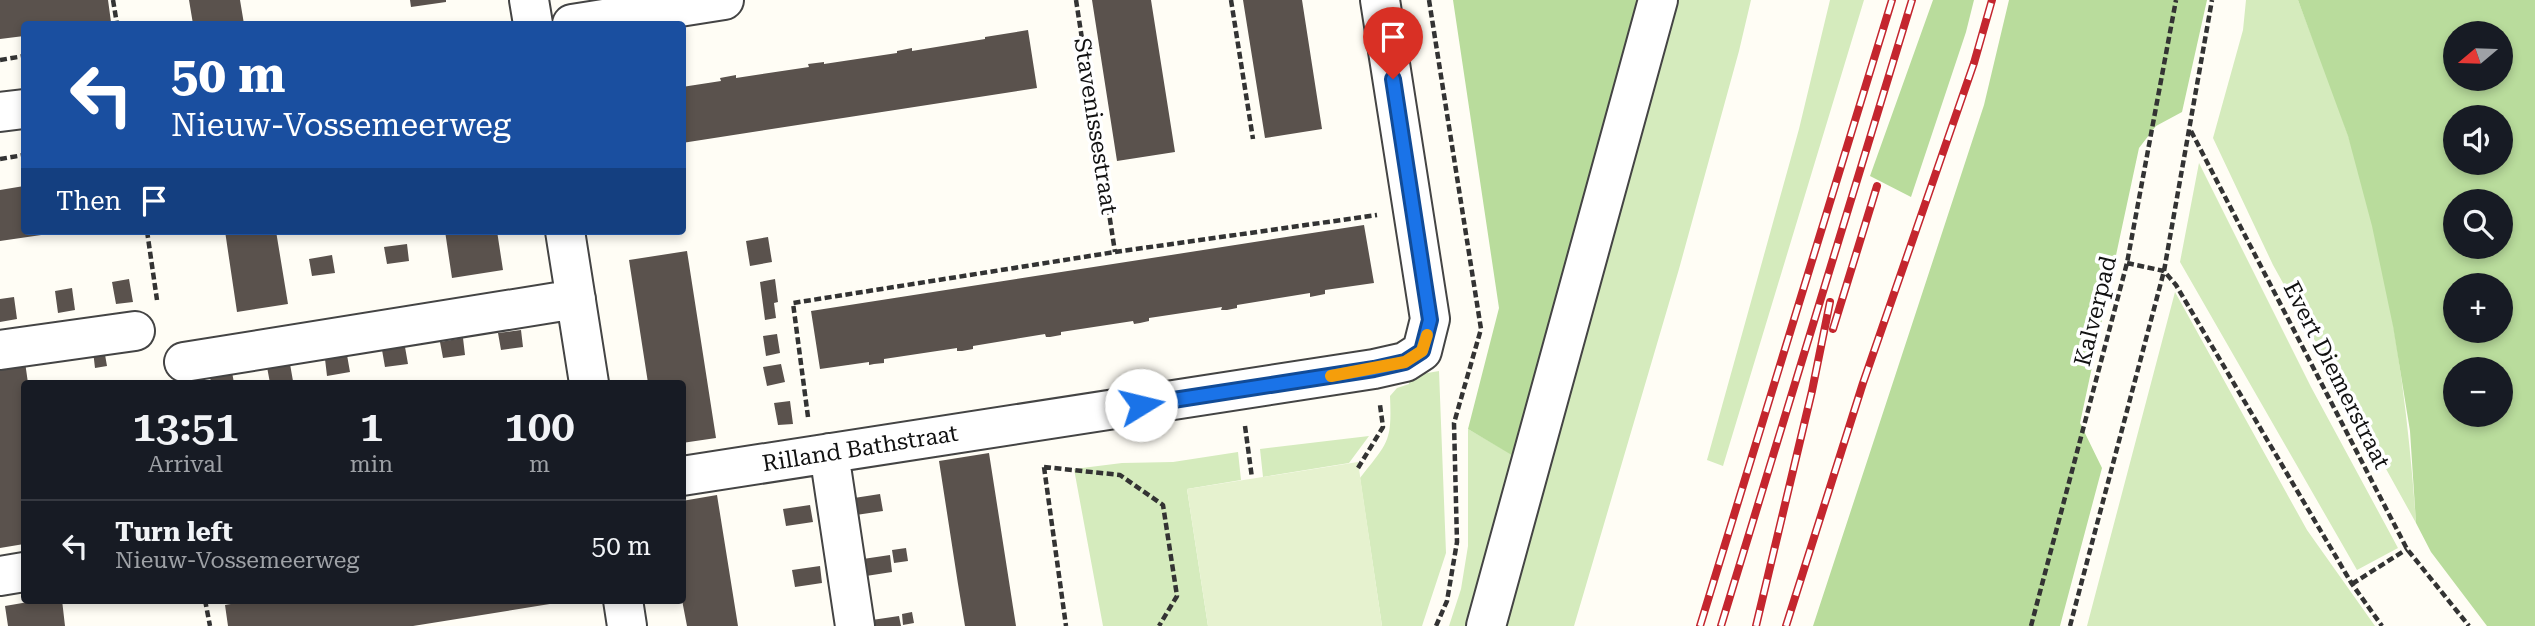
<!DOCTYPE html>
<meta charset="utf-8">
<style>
body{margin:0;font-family:"Roboto Serif",serif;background:#242831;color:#f1f3f6;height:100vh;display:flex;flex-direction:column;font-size:26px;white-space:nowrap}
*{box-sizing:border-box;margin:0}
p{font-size:23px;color:#9ea1a6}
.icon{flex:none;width:38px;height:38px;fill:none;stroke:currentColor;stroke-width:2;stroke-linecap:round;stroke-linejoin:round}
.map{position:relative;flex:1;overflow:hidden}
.drawer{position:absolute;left:21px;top:380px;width:665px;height:224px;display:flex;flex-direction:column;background:#171b24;border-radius:7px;box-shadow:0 4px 10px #0003}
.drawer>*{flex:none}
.hud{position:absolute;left:21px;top:21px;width:665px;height:214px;border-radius:7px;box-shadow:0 4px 10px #0003;background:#1a4fa0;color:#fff;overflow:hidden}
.needle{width:46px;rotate:251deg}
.buttons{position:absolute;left:2443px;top:21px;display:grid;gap:14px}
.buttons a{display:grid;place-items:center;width:70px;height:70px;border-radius:50%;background:#171b24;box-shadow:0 4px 10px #0003;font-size:35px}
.pin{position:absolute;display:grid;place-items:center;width:60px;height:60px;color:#fff;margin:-72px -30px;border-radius:50% 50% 50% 0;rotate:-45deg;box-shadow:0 0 7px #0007}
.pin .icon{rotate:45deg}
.me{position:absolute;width:77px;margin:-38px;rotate:81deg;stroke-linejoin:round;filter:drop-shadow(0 0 5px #0008)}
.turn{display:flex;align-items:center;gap:24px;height:147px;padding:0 35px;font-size:32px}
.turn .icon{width:91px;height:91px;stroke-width:2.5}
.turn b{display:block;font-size:49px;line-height:60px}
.then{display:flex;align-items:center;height:66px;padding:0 35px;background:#0003;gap:14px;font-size:26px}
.eta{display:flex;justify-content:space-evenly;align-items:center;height:119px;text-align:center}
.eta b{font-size:42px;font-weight:600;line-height:49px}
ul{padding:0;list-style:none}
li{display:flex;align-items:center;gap:21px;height:91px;padding:0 35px;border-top:2px solid #363941}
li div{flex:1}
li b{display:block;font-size:26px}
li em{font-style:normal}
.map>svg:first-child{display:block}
</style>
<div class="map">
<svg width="2535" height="626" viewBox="0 0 2535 626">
<rect width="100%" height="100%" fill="#fffdf5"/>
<path fill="#d5ebbd" d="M 1662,0 L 1751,0 L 1739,51 L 1679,269 L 1574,626 L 1449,626 L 1461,589 L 1468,546 L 1468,429 L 1527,463 Z
M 1830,0 L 1864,0 L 1723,466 L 1707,460 L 1799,129 Z
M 2246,0 L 2298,0 C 2315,45 2333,90 2348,135 C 2388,260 2407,393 2416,523 L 2273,265 L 2213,138 L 2243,30 Z
M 2199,163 L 2311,387 L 2398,548 L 2357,570 L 2180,262 Z
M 2175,292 L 2307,530 L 2375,626 L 2087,626 Z
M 1439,371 L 1446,553 L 1422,626 L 1382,626 L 1360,478 C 1388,442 1392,443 1390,396 L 1397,388 L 1409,384 L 1410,376 Z
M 1369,436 L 1349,463 L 1263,477 L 1260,449 Z
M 1238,452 L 1241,480 L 1187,489 L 1208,626 L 1103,626 L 1074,469 L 1122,463 L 1173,462 Z"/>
<path fill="#b9dc9c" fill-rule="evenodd" d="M 1453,0 L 1662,0 L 1527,464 L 1468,429 L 1499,308 Z
M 1933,0 L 1974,0 L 1966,32 L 1911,197 L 1870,176 Z
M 2009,0 L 2207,0 L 2182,112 L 2156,126 L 2139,148 L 2080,423 L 2102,468 L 2060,626 L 1813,626 L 1984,105 Z
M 2298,0 L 2535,0 L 2535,626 L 2487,626 L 2431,552 L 2416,523 L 2410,431 L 2393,326 L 2372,226 L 2348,136 ZM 2455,33 L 2501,33 L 2501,79 L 2455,79 ZM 2455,117 L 2501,117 L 2501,163 L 2455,163 ZM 2455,201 L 2501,201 L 2501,247 L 2455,247 ZM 2455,285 L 2501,285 L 2501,331 L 2455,331 ZM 2455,369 L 2501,369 L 2501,415 L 2455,415 Z"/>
<path fill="#e6f2cf" d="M 1358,462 L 1382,626 L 1208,626 L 1187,489 Z"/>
<path fill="#5a524d" d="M 0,0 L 108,0 L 111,22 L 96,24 L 24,24 L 24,36 L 0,39 Z
M 189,0 L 240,0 L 244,24 L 193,24 Z
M 410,0 L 446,0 L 446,2 L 411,7 Z
M 1092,0 L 1151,0 L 1175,152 L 1117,161 Z
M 1243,0 L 1302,0 L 1322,129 L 1265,138 Z
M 1028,30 L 1037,88 L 682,143 L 682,87 L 721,81 L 720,78 L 736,75 L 736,78 L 809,67 L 808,64 L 824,62 L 824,64 L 897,53 L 897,51 L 912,48 L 912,51 L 985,39 L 985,37 Z
M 24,186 L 24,231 L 55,233 L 0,241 L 0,190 Z
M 1364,225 L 1374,283 L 1325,290 L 1325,294 L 1310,297 L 1310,293 L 1237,305 L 1237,308 L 1227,310 L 1221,310 L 1222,307 L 1149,318 L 1149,321 L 1140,323 L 1134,324 L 1133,321 L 1061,332 L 1061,335 L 1050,337 L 1046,337 L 1045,334 L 973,346 L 973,349 L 962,351 L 957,351 L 957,348 L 884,359 L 884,363 L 874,364 L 869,365 L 869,362 L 820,369 L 811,311 Z
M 225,231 L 276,231 L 288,304 L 237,312 Z
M 445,231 L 497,231 L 503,270 L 452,278 Z
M 768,237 L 772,262 L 750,266 L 746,241 Z
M 407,244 L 409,261 L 387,264 L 384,247 Z
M 687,251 L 716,438 L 682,443 L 682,383 L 648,383 L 629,260 Z
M 332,255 L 335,273 L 312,276 L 309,259 Z
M 129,279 L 133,302 L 116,304 L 112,282 Z
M 775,279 L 778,302 L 774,303 L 776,318 L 765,320 L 760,282 Z
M 72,288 L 75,310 L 58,313 L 55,291 Z
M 14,297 L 17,319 L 0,322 L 0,299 Z
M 521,330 L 523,347 L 501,350 L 498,333 Z
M 777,334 L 780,353 L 766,356 L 763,336 Z
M 463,338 L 465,355 L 443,358 L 440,342 Z
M 405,347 L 408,364 L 385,367 L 382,350 Z
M 104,349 L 107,366 L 95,368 L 93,351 Z
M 347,355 L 350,372 L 327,376 L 325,359 Z
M 25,362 L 28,383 L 24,383 L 24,544 L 0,548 L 0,366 Z
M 290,364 L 293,381 L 270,383 L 267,367 Z
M 781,364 L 785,382 L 767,386 L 763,367 Z
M 232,372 L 234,383 L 211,383 L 210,376 Z
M 790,401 L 793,424 L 778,425 L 774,403 Z
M 989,453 L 1013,607 L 1016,626 L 965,626 L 958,584 L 939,461 Z
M 880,494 L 883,511 L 856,515 L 854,498 Z
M 717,495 L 738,626 L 687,626 L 682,600 L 682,501 Z
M 810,505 L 813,522 L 786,526 L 783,509 Z
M 906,548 L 908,561 L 894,563 L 892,550 Z
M 890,555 L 892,572 L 866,576 L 863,559 Z
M 820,566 L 822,583 L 795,587 L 792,570 Z
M 40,600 L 62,600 L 65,626 L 8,626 L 5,606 Z
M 254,600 L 562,600 L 562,602 L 413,626 L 228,626 L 225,605 Z
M 912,612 L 914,623 L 903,625 L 902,614 Z
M 899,616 L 901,626 L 873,626 L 872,620 Z"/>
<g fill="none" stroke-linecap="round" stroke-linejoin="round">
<g stroke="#444" stroke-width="42">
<path id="minor" d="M 529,0 L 533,24
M 572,24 L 724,0
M 0,112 L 24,109
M 565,231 L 589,383
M 0,350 L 135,331
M 184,362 L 576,299
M 829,453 L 855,626
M 682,476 L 1374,369 L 1405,362 L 1422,351 L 1430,319 L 1380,0
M 0,576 L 24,572
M 623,600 L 627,626
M 1486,626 L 1658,0"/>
</g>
<path stroke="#333" stroke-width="4.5" stroke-dasharray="7 3.5" stroke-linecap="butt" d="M 113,0 L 117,24
M 1076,0 L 1115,252
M 1231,0 L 1253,139
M 1429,0 L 1481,329 L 1454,423 L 1457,542 L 1447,601 L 1436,626
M 0,60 L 24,56
M 2191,131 L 2407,549 L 2469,626
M 0,159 L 24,155
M 147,231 L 157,300
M 2127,263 L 2164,271 L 2176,285 L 2352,584 L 2382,626
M 808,417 L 793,303 L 1115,252 L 1377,215
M 1245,426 L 1252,478
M 1044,467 L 1120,475 L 1163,505 L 1177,596 L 1159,626
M 1044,467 L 1066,626
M 1358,468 L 1383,427 L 1380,405
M 2352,584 L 2407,549
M 205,600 L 210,626
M 2031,626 L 2127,263 L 2176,0
M 2070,626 L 2164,271 L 2212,0"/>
<use href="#minor" stroke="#fff" stroke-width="38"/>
<g stroke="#c4262e" stroke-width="8">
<path id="rail" d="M 1833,329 L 1877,186
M 1700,626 L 1892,0
M 1721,626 L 1912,0
M 1756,626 L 1812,391 L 1830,302
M 1786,626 L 1863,383 L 1974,63 L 1992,0"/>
</g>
<use href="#rail" stroke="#fff" stroke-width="5" stroke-dasharray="16" stroke-linecap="butt"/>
</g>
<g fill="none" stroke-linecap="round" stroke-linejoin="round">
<g stroke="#114b97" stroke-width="18">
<path id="route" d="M 1141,405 L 1374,369 L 1405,362 L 1422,351 L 1430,320 L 1393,79"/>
</g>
<use href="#route" stroke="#1a73e8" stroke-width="12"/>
<path stroke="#f59e0b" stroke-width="12" d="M 1331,376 L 1405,362 L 1422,351 L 1427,335"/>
</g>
<g text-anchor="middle" stroke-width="7" stroke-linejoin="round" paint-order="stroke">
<g font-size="23" fill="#111" stroke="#fff">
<text transform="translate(1096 126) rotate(81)" y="8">Stavenissestraat</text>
<text transform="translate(2095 311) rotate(-76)" y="8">Kalverpad</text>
<text transform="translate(2337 375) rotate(63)" y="8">Evert Diemerstraat</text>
<text transform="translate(860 448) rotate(-9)" y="8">Rilland Bathstraat</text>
</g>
</g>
</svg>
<div class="buttons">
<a><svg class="needle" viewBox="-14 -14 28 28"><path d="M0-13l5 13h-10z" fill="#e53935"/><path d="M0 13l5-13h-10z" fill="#9ea1a6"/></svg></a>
<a><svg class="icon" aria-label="sound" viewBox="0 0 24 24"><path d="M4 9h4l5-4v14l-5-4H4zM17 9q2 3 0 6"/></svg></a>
<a><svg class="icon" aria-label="search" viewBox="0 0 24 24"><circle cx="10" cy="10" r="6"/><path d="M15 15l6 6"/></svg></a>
<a>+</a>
<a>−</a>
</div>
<div class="pin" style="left:1393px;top:79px;background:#d93025"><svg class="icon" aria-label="arrive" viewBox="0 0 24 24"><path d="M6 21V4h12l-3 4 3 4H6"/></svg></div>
<svg class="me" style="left:1141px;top:405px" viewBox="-20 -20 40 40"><circle r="19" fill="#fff"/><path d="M0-13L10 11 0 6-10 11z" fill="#1a73e8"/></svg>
<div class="hud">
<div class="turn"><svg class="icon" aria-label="left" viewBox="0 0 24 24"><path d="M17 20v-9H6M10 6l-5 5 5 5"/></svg><div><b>50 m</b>Nieuw-Vossemeerweg</div></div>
<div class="then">Then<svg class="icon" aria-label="arrive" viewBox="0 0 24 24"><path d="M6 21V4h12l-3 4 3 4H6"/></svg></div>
</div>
<section class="drawer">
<div class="eta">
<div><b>13:51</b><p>Arrival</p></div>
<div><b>1</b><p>min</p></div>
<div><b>100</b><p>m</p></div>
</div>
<ul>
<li><svg class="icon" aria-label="left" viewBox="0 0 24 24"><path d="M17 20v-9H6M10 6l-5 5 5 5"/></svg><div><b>Turn left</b><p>Nieuw-Vossemeerweg</p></div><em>50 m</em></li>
</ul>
</section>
</div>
